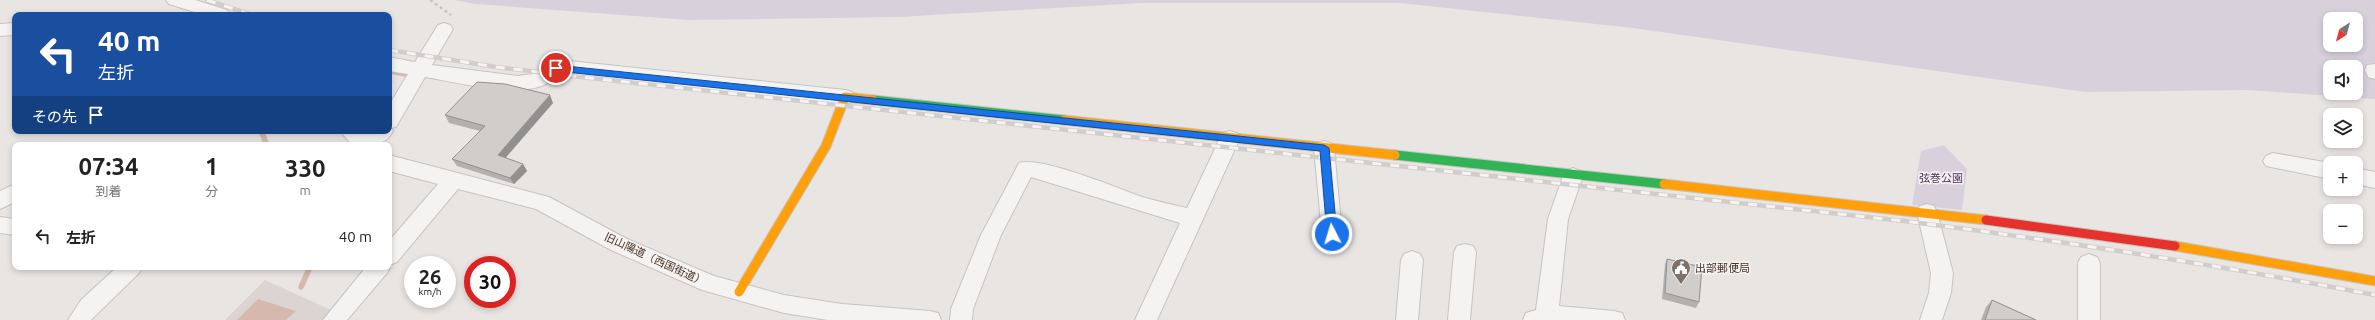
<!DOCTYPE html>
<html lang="ja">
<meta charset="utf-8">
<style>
body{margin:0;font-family:Ubuntu,"Noto Sans JP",sans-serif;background:#f6f6f6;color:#222;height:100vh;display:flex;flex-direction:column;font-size:15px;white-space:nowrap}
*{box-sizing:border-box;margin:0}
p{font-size:13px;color:#767676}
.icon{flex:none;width:22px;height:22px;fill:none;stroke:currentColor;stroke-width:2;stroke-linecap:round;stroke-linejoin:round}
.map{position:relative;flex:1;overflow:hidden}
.drawer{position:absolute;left:12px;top:142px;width:380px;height:128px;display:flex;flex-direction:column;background:#fff;border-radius:8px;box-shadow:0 2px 6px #0003}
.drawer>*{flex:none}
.banner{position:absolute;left:12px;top:12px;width:380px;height:122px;border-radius:8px;box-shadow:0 2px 6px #0003;background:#1a4fa0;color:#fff;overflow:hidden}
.needle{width:26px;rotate:216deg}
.fabs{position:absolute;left:2323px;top:12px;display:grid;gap:8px}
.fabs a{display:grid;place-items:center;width:40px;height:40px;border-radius:8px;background:#fff;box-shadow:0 2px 6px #0003;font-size:20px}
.speed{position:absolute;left:404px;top:256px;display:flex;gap:8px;font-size:20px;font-weight:700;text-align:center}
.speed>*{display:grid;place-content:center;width:52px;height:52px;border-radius:50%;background:#fff;box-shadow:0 2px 6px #0003;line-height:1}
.speed small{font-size:10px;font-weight:400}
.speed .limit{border:6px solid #d22;background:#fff;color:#111}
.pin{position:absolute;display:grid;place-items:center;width:34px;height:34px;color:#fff;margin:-17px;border:2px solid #fff;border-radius:50%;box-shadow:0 1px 4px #0007}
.me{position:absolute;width:44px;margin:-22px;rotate:355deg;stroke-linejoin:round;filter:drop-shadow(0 0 3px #0008)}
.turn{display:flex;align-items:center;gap:14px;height:84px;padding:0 20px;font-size:18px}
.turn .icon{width:52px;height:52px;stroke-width:2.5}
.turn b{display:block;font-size:28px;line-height:34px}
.then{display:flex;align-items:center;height:38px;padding:0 20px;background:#0003;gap:8px;font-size:15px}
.eta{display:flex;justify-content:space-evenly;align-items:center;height:68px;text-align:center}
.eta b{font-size:24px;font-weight:700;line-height:28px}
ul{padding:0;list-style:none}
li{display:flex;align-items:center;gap:12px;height:52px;padding:0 20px}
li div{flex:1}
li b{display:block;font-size:15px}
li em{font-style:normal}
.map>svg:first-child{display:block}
</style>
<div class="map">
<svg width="2375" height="320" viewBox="0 0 2375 320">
<rect width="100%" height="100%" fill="#e8e5e3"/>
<path fill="#dcd4d0" d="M 265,280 L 331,310 L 324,320 L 225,320 Z"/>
<path fill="#d8d1dc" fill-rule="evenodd" d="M 455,0 L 2375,0 L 2375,99 L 2248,90 L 2085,92 L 1633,28 L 1400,3 L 1140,3 L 899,17 L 689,20 L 475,4 ZM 2330,19 L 2356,19 L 2356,45 L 2330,45 ZM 2330,67 L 2356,67 L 2356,93 L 2330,93 Z
M 1944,145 L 1967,169 L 1962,210 L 1912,205 L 1921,151 Z"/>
<path fill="#d6b8ae" d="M 258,299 L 296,311 L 286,320 L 237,320 Z"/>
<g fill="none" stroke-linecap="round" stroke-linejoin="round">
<path stroke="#d6b8ae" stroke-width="5.5" d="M 389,71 L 406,74
M 261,131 L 267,145
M 301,287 L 310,267"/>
<g stroke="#c6c3c1" stroke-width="2">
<path id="street" d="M 166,0 L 195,0 L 227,10 L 230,14 L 204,15 L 169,4 Z
M 15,23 L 15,35 L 0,36 L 0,24 Z
M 444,23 L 450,25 L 453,29 L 432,65 L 518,76 L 533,74 L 560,60 L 845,90 L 852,92 L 855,97 L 852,102 L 845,104 L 563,74 C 557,77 550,82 544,85 C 513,98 458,82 425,77 L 396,127 L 391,128 L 393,131 C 384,148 369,145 352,145 L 340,131 L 364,131 L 366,134 L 369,131 L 389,131 L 389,105 L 408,74 L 389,71 L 389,57 L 415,62 L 438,25 Z
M 2375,64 L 2375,79 L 2368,77 L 2365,70 L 2367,65 Z
M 1230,131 L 1237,133 L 1240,138 L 1157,320 L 1135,320 L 1180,223 L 1031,177 L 1001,235 L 973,309 L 972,320 L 950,320 L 951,309 L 981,235 L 1019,163 C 1041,156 1117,188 1142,197 C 1157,201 1172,205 1187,208 L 1220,138 L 1223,133 Z
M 1324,141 L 1331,143 L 1334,148 L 1342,234 L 1339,240 L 1332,242 L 1325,240 L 1322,234 L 1314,148 L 1317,143 Z
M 2273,153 L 2330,163 L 2330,179 L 2266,166 L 2263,161 L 2266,156 Z
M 389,155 L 549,197 L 625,238 L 714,276 L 784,295 L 842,304 L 930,311 L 938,313 L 941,320 L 828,320 L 784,313 L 702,290 L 611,250 L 536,209 L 458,189 L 397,262 L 389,265 L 389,241 L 438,184 L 389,171 Z
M 1573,168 L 1580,171 L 1583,176 L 1568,219 L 1559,306 L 1614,311 L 1622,313 L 1625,320 L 1523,320 L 1526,313 L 1536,310 L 1548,219 L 1563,176 L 1566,171 Z
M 2356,168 L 2375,172 L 2375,188 L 2356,184 Z
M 15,184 L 15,202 L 0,209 L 0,191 Z
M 1927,204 L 1934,206 L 1937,212 L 1953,273 L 1951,293 L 1942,320 L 1920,320 L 1929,293 L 1931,273 L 1917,212 L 1920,206 Z
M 0,217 L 15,219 L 15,235 L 0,233 Z
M 1465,244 L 1473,246 L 1476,252 L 1470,320 L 1448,320 L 1454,252 L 1457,246 Z
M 1412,251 L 1420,254 L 1423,260 L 1418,320 L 1396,320 L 1401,260 L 1404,254 Z
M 2089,254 L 2097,257 L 2100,263 L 2100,320 L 2078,320 L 2078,263 L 2081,257 Z
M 389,266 L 390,267 L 387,273 L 347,320 L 323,320 L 366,267 Z
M 117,267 L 142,267 L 139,273 L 91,320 L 68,320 L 81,300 Z"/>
</g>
<g stroke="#c6c3c1" stroke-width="11">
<path id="fast" d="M 873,100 L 1064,120
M 1395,155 L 1664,184"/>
</g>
<g stroke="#c6c3c1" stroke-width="11">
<path id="slow" d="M 1064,120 L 1395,155
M 1664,184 L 1986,220
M 2175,246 L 2375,281
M 739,292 L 826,146 L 845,97 L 873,100"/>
</g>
<g stroke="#c6c3c1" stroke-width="11">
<path id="jam" d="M 1986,220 L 2175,246"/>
</g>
<path stroke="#c8c3c1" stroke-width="2.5" stroke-dasharray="3 3" stroke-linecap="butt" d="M 430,0 L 451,15"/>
<use href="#street" fill="#f5f3f2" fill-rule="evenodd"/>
<use href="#fast" stroke="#30b455" stroke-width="9"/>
<use href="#slow" stroke="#ff9f0a" stroke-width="9"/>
<use href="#jam" stroke="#e5322d" stroke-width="9"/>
<g stroke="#d0cdcb" stroke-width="4.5">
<path id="rail" d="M 207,0 L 252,15
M 389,50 L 496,67 L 599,79 L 1904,221 C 2063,241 2218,265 2375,295"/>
</g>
<use href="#rail" stroke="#f8f3f0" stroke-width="3" stroke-dasharray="9" stroke-linecap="butt"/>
</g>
<path fill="#b4b0af" d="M 553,103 L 505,158 L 523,164 L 527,171 L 514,184 L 457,166 L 452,159 L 480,131 L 449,123 L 445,115 Z
M 1667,259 L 1699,302 L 1696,308 L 1662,299 L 1665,264 Z
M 1992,300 L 2036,320 L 1981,320 L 1986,307 Z"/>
<path fill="#92908e" d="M 550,95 L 553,103 L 502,162 L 498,155 Z
M 523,164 L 527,171 L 514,184 L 510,178 Z"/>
<path fill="#d1cdcb" stroke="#92908e" d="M 477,82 L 505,84 L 550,95 L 498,155 L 523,164 L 510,178 L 452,159 L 485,126 L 445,115 Z
M 1667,259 L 1702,267 L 1699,302 L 1665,293 Z
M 1992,300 L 2036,320 L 1985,320 Z"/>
<path fill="#1a73e8" stroke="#114b97" d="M 556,65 L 1324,145 L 1329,148 L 1337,234 L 1332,237 L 1327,234 L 1320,151 L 556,71 L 551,68 Z"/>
<defs>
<g id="civic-pin" transform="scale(1)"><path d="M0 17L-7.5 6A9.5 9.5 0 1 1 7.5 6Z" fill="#7d7169" stroke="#f8f3f0"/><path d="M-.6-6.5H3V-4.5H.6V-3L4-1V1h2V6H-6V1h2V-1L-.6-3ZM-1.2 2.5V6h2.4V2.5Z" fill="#fff"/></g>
</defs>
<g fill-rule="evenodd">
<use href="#civic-pin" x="1681" y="268"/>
</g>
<g text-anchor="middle" stroke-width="3" stroke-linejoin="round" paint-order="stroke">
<g font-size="11" fill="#4c3361" stroke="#f8f3f0">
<text x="1941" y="182">弦巻公園</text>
</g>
<g font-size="11" fill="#443227" stroke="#f8f3f0">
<text transform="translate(655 259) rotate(25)" y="4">旧山陽道（西国街道）</text>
</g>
<g font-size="11" fill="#443227" stroke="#f8f3f0" text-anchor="start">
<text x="1695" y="272">出部郵便局</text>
</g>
</g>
</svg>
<div class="fabs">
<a><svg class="needle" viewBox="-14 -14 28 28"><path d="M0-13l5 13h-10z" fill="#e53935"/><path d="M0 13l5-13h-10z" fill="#767676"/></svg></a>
<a><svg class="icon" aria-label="sound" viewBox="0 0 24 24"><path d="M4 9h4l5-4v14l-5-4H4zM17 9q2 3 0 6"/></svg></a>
<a><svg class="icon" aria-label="layers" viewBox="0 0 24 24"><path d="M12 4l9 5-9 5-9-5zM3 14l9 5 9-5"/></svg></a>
<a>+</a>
<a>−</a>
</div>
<div class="speed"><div>26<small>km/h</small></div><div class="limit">30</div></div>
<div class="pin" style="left:556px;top:68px;background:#d93025"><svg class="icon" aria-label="arrive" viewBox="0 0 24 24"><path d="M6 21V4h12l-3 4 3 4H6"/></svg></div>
<svg class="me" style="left:1332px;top:234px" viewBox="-20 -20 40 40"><circle r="17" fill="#1a73e8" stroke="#fff" stroke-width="3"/><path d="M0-11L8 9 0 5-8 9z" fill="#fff"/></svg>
<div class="banner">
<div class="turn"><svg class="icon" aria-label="left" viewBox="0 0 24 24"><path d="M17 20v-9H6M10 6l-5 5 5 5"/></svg><div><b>40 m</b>左折</div></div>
<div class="then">その先<svg class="icon" aria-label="arrive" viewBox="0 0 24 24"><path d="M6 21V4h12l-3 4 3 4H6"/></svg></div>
</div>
<section class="drawer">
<div class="eta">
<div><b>07:34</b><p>到着</p></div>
<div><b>1</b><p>分</p></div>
<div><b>330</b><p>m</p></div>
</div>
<ul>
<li><svg class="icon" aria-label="left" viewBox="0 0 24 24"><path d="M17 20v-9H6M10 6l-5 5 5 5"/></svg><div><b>左折</b></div><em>40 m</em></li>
</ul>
</section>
</div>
